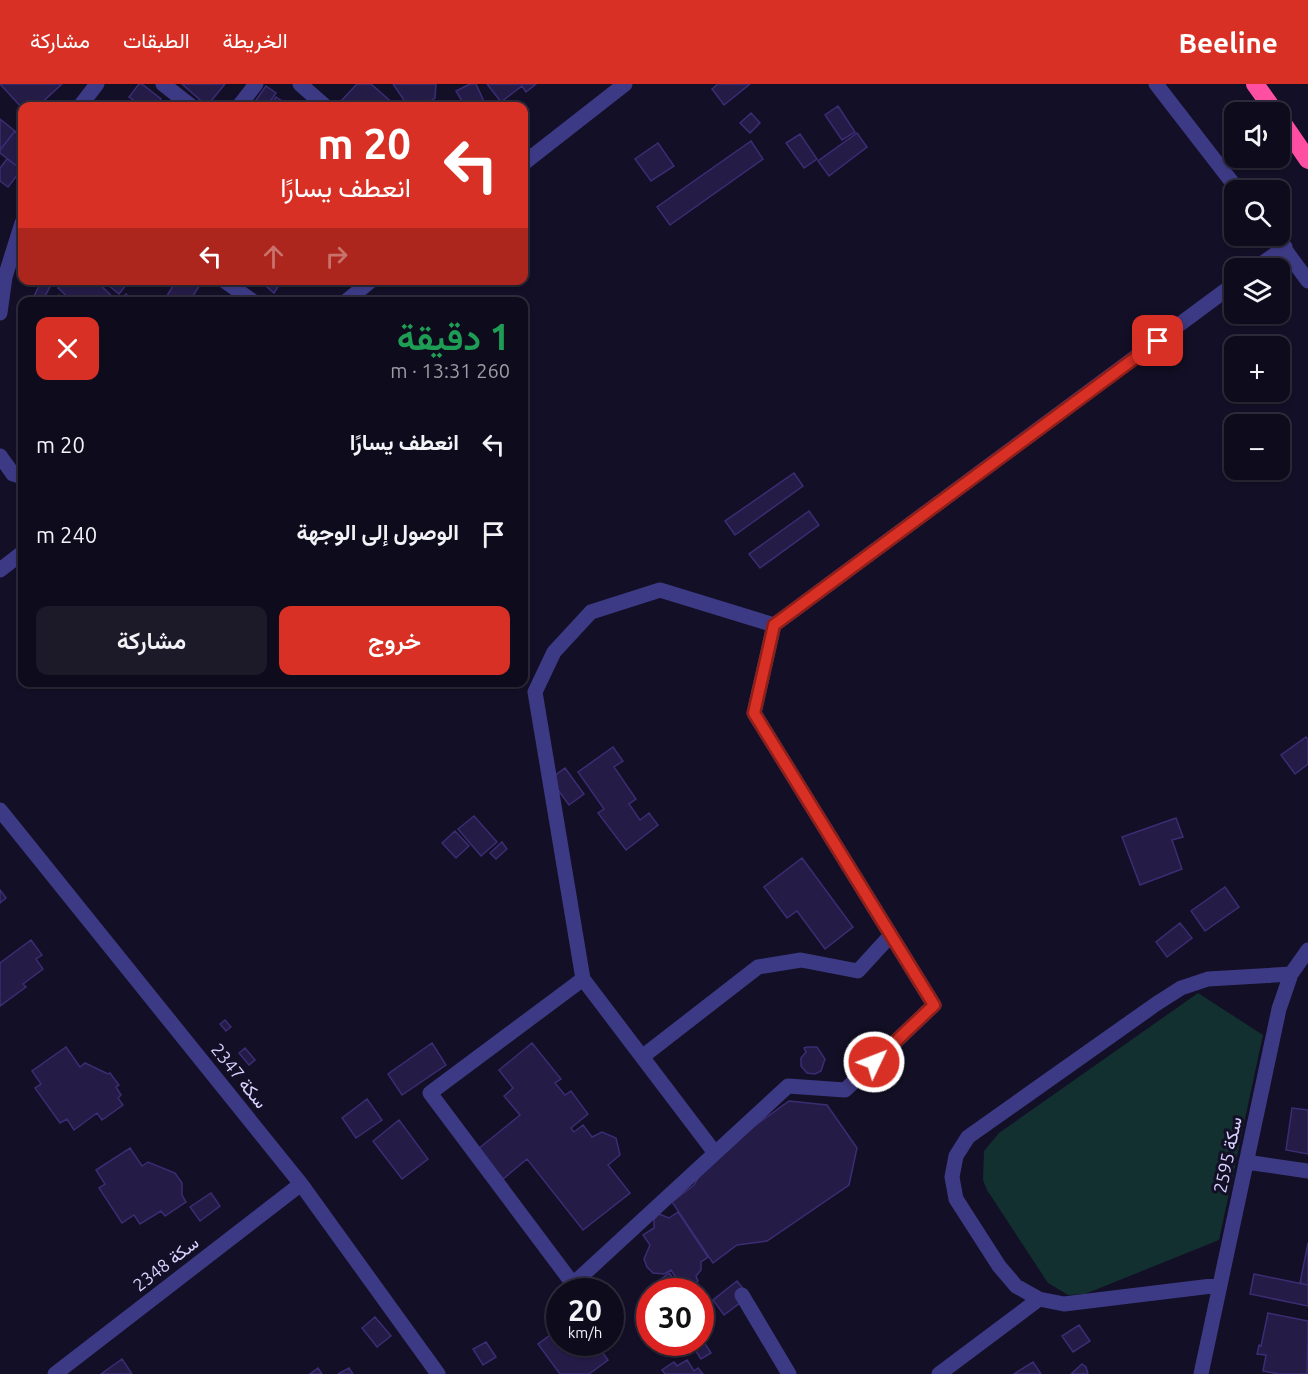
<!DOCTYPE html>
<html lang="ar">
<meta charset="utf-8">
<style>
body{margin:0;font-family:Ubuntu,Vazirmatn,sans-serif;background:#1c1929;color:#f1f3f6;direction:rtl;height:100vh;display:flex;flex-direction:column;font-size:22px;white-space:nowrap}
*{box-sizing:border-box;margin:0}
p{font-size:20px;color:#9b9ba3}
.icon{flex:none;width:33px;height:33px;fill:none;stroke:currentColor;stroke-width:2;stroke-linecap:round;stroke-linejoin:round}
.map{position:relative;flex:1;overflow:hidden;direction:ltr}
.panel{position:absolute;left:18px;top:213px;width:510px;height:390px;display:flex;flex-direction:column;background:#0e0b1c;border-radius:12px;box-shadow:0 2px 4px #0004,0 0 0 2px #2e2b3b;direction:rtl}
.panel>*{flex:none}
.hud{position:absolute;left:18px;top:18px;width:510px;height:183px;border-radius:12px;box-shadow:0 2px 4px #0004,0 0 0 2px #2e2b3b;direction:rtl;background:#d93025;color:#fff;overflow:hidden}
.controls{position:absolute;left:1224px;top:18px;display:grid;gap:12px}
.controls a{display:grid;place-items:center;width:66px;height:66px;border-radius:12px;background:#0e0b1c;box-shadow:0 2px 4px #0004,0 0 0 2px #2e2b3b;font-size:30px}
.speed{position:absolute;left:546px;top:1194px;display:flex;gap:12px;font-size:30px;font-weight:700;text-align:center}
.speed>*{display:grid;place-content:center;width:78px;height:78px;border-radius:50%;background:#0e0b1c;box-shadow:0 2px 4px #0004,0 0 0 2px #2e2b3b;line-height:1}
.speed small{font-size:15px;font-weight:400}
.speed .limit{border:9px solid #d22;background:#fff;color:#111}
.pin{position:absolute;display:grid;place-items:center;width:51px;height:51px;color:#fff;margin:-26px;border-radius:12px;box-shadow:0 3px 9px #0006}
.me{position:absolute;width:66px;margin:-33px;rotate:47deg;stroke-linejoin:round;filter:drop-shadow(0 0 4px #0008)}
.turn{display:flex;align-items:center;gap:21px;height:126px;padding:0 18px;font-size:27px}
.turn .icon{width:78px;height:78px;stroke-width:2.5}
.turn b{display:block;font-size:42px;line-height:51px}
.lanes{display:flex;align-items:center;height:57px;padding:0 18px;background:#0003;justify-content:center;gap:30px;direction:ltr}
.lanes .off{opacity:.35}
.round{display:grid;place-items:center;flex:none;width:63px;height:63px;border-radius:12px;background:#1c1929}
.overview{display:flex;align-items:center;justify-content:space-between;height:102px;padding:0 18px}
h1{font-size:36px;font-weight:600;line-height:45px;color:#1e9e55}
.button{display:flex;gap:12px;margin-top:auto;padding:12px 18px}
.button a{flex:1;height:69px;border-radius:12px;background:#d93025;color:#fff;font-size:24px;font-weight:600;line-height:69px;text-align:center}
.button a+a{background:#1c1929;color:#f1f3f6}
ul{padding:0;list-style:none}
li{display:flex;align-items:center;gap:18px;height:90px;padding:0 18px}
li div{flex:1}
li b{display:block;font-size:22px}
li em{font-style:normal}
header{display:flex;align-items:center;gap:36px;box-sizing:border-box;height:84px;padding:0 30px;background:#d93025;color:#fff}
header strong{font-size:28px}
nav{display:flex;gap:33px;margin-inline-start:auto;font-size:21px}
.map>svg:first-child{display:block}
</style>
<header>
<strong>Beeline</strong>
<nav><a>الخريطة</a><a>الطبقات</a><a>مشاركة</a></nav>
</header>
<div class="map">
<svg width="1308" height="1290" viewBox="0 0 1308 1290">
<rect width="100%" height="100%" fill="#130f26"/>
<path fill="#12302f" d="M 1198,909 L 1263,951 L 1219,1156 L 1085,1210 L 1068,1211 L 1048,1199 L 987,1106 L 983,1096 L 984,1067 L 999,1049 Z"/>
<path fill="#241b47" stroke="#3b2d73" stroke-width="1.5" d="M 0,0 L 62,0 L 38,22 L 22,22 L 22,24 Z
M 139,0 L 142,0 L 161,15 L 156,22 L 142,22 L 129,13 Z
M 182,0 L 225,0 L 207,22 Z
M 357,0 L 371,0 L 396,22 L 346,22 L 340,18 Z
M 393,0 L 436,0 L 435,14 L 423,22 L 408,22 Z
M 470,0 L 476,0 L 486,22 L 465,22 L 456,7 Z
M 487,0 L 536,0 L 526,8 L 522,2 L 501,18 Z
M 718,0 L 750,0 L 724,21 L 712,5 Z
M 266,2 L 276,9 L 267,22 L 252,22 Z
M 276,13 L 288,21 L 286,22 L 270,22 Z
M 838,22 L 855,48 L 842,56 L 825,31 Z
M 751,29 L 760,39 L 750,49 L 740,39 Z
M 0,35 L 15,47 L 0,66 Z
M 15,47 L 22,53 L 22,76 L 17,82 L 0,69 L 0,66 Z
M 857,49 L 867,63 L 829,92 L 818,77 Z
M 800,50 L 817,75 L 804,84 L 786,59 Z
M 751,57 L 763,75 L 670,141 L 657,123 Z
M 658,59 L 674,82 L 651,97 L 635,75 Z
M 7,75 L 17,82 L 21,77 L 22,78 L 22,85 L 8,103 L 0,97 L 0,84 Z
M 65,196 L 95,196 L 118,218 L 73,218 L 58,204 Z
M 102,196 L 130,196 L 119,210 Z
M 177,196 L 193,196 L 200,201 L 189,218 L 167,218 L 164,216 Z
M 259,196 L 282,196 L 274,209 Z
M 41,198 L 50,203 L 45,212 L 50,218 L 31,218 Z
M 126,210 L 134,218 L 118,218 Z
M 59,211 L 66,218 L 52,218 Z
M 232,211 L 237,218 L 224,218 Z
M 794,389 L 803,402 L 735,451 L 725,437 Z
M 809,427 L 819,441 L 760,484 L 749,470 Z
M 1306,653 L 1308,655 L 1308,680 L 1295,690 L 1281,671 Z
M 613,663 L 623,677 L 614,683 L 636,715 L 629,720 L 640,736 L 649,729 L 658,741 L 626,766 L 598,729 L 604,725 L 578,688 Z
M 565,684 L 584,710 L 569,721 L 550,695 Z
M 474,732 L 497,758 L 481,772 L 458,745 Z
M 1176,734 L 1183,753 L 1172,756 L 1182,785 L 1140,801 L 1122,753 Z
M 455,747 L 469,762 L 456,774 L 442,759 Z
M 502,758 L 507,765 L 496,775 L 490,769 Z
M 802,774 L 853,843 L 825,865 L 797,827 L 787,834 L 764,803 Z
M 1225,803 L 1239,823 L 1205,847 L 1191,827 Z
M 0,806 L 6,814 L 0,819 Z
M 1180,839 L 1192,854 L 1167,873 L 1156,858 Z
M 31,856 L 42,871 L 36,875 L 43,885 L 23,900 L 26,903 L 0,922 L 0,879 Z
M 225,936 L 231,943 L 226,947 L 220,940 Z
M 432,959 L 446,981 L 402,1011 L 388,990 Z
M 532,959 L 561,995 L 555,999 L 565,1011 L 571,1007 L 588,1030 L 571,1044 L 574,1048 L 583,1041 L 592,1053 L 602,1048 L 616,1054 L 620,1071 L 608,1081 L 630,1109 L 583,1146 L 527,1075 L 503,1095 L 478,1065 L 520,1031 L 504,1012 L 513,1004 L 499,986 Z
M 66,963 L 80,983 L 85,979 L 108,990 L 110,989 L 119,1001 L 116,1003 L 121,1011 L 118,1014 L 123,1021 L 102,1036 L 97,1029 L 74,1046 L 67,1035 L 60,1039 L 35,1004 L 41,1000 L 32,987 Z
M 807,963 L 817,963 L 825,975 L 821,987 L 815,990 L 807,989 L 801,982 L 801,974 L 806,968 L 804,964 Z
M 245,964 L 255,976 L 249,981 L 239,969 Z
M 367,1015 L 382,1036 L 356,1054 L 342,1034 Z
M 789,1017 L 827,1021 L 857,1064 L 849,1101 L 767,1157 L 737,1161 L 713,1179 L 672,1118 L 694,1101 L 709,1075 Z
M 1292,1024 L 1308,1026 L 1308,1070 L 1286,1066 Z
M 399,1036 L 428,1075 L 402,1095 L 373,1057 Z
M 130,1064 L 142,1082 L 148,1078 L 175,1089 L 182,1099 L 182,1111 L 186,1118 L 165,1132 L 161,1127 L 140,1140 L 134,1131 L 122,1139 L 99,1104 L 105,1100 L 96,1086 Z
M 211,1109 L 220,1122 L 200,1137 L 190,1123 Z
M 678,1128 L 708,1173 L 701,1178 L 701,1186 L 696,1192 L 698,1197 L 686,1208 L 671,1186 L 664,1190 L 653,1189 L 647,1183 L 644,1175 L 650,1161 L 643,1151 L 654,1144 L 654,1135 L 659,1130 L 669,1134 Z
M 1308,1159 L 1308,1201 L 1300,1199 Z
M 669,1189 L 677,1199 L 667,1208 L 661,1208 L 655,1200 Z
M 1254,1190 L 1308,1201 L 1308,1222 L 1250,1210 Z
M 737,1197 L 749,1212 L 724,1231 L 713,1216 Z
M 1268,1229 L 1308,1237 L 1307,1290 L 1279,1290 L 1263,1287 L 1266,1271 L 1257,1270 L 1259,1261 L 1261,1262 Z
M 375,1233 L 391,1252 L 377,1263 L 362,1244 Z
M 1079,1241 L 1090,1257 L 1073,1268 L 1062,1252 Z
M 560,1244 L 560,1258 L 595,1258 L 608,1276 L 589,1290 L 560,1290 L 538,1260 Z
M 700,1252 L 711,1269 L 701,1275 L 694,1264 L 684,1269 L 678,1259 L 700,1258 Z
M 486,1258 L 496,1273 L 483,1281 L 473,1265 Z
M 122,1275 L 132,1290 L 101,1290 Z
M 687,1276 L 694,1287 L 698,1284 L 703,1290 L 665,1290 L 662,1286 L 674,1278 L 677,1282 Z
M 1033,1278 L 1041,1290 L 1014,1290 Z
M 1082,1280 L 1086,1283 L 1088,1290 L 1071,1290 Z
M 318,1284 L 322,1290 L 310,1290 Z
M 349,1284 L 353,1290 L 338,1290 Z"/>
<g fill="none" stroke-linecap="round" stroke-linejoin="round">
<path stroke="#3d3a85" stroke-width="15" d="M 163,0 L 191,22
M 300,0 L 325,22
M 1156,0 L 1238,106
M 80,22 L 97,0
M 239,22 L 256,0
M 524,79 L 625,0
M 1275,152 L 1308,197
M 1256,184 L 1285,163
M 223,196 L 254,218
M 345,218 L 372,196
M 0,229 L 5,193 L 22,139
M 0,372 L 13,390 L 22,393
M 0,486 L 22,469
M 0,726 L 301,1100 L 438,1290
M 583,895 L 430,1009 L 573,1200 L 788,1002 L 845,1006 L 934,921 L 754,629 L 774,541 L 1234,200
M 642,973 L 758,883 L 801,876 L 858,887 L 891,851
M 715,1069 L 583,895 L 535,608 L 554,568 L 591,528 L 660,506 L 774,541
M 1246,1078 L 1308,1087
M 1220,1201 L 1064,1220 L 1039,1215 L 1016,1202 L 999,1182 L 956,1115 L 952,1093 L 956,1072 L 968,1053 L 1156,920 L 1181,904 L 1208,895 L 1291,890
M 742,1211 L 789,1290
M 55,1290 L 301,1100
M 939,1290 L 1039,1215
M 1201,1290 L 1279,925 L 1291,890 L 1308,866"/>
<path stroke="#ff4fa3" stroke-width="18" d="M 1255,0 L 1275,28
M 1280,35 L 1308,76"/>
</g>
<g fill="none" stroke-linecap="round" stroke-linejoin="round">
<g stroke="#8d1f18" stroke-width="15">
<path id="route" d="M 874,978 L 934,921 L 754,629 L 774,541 L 1158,257"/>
</g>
<use href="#route" stroke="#d93025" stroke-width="10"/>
</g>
<g text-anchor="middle" stroke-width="6" stroke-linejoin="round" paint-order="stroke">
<g font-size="18" fill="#d9d4ff" stroke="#130f26">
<text transform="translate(239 992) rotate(51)" y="6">سكة 2347</text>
<text transform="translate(1228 1071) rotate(-78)" y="6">سكة 2595</text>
<text transform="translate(166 1180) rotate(-38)" y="6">سكة 2348</text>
</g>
</g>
</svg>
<div class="controls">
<a><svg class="icon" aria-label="sound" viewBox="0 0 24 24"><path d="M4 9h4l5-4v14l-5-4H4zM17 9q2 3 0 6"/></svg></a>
<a><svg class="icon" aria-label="search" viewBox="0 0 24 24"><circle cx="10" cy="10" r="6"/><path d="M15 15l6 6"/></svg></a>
<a><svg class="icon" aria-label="layers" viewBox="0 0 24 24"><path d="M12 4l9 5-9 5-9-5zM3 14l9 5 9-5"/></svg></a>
<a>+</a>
<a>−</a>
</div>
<div class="speed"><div>20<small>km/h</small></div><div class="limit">30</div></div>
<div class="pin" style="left:1158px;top:257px;background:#d93025"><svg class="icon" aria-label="arrive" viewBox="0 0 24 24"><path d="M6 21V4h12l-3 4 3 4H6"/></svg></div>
<svg class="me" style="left:874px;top:978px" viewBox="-20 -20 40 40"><circle r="17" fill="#d93025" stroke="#fff" stroke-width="3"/><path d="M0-11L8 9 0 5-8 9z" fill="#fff"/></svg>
<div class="hud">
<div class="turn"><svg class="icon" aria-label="left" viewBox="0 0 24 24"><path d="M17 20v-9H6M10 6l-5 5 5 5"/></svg><div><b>20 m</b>انعطف يسارًا</div></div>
<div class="lanes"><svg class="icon" aria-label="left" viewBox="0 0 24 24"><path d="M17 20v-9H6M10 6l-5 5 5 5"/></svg><svg class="icon off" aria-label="ahead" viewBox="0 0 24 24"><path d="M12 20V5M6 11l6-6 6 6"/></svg><svg class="icon off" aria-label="right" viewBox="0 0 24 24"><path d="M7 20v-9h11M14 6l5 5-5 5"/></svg></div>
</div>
<section class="panel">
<div class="overview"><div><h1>1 دقيقة</h1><p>260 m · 13:31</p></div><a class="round" style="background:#d93025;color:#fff"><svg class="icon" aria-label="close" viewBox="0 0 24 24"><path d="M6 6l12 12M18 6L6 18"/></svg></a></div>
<ul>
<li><svg class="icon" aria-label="left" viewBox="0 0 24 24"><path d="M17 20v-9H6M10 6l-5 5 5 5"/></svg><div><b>انعطف يسارًا</b></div><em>20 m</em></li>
<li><svg class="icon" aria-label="arrive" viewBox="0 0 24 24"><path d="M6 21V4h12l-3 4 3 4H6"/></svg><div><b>الوصول إلى الوجهة</b></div><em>240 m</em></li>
</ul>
<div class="button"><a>خروج</a><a>مشاركة</a></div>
</section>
</div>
